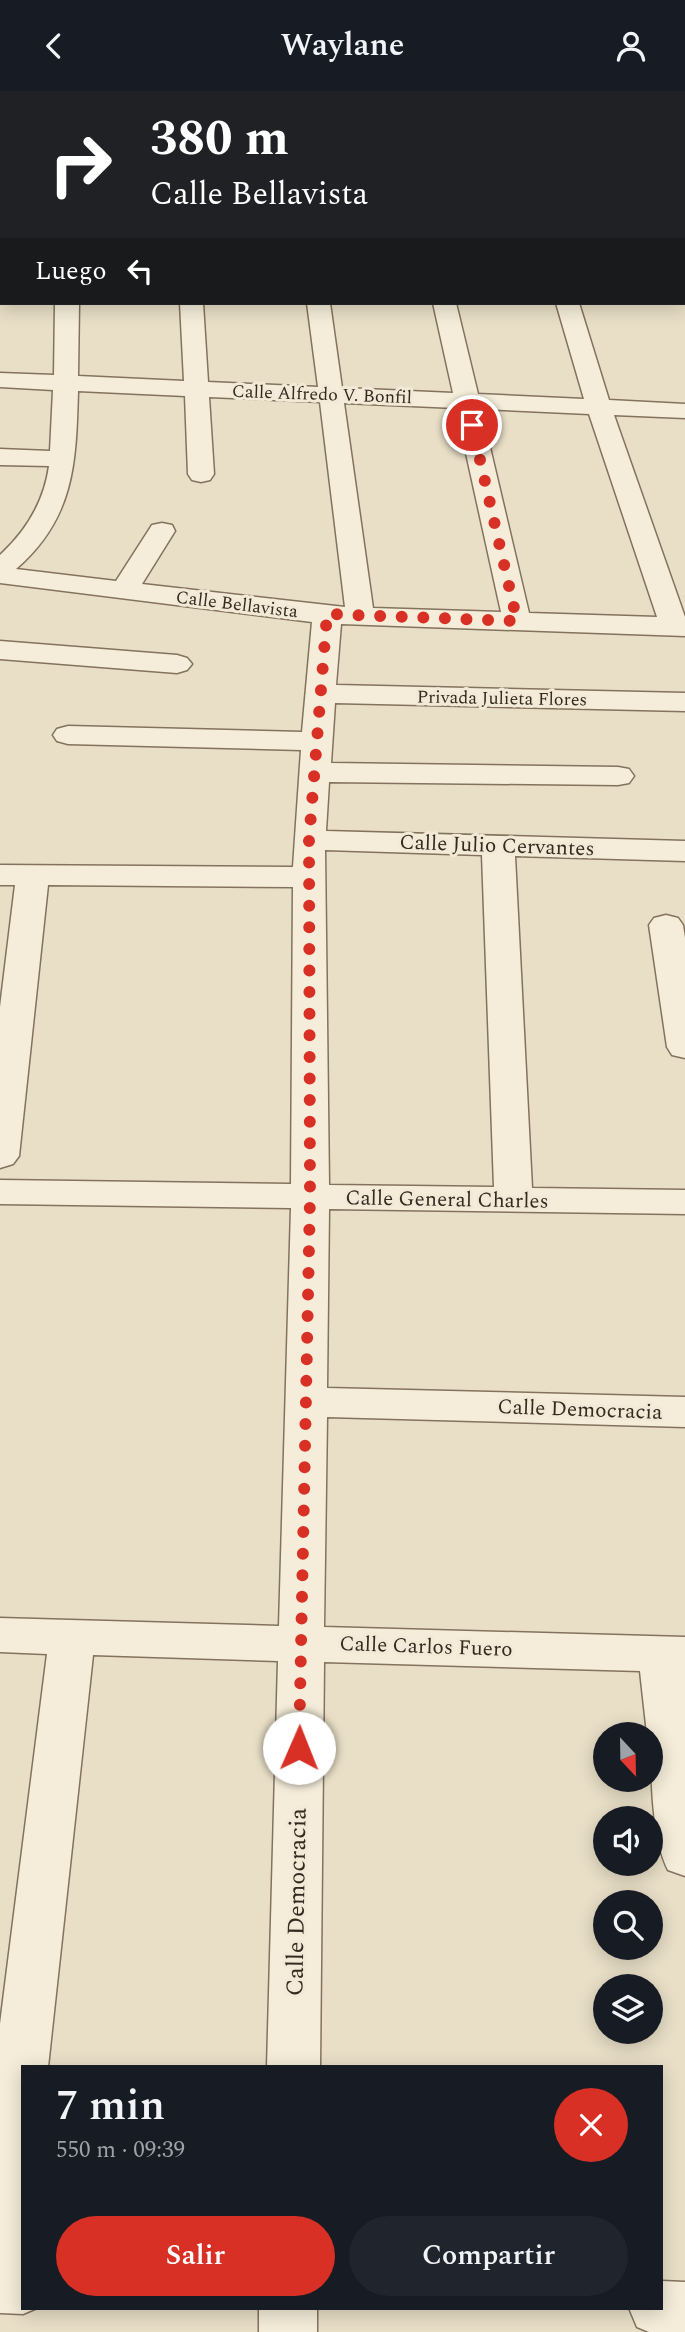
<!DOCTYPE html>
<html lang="es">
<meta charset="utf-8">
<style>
body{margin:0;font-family:Spectral,serif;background:#20242c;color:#f1f3f6;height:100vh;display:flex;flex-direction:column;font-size:26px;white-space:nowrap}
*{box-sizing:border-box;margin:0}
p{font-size:23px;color:#9ea1a6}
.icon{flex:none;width:38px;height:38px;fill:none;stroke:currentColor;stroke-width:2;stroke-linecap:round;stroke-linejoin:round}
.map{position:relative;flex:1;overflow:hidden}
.details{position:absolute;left:21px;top:1974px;width:642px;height:245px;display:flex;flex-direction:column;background:#171b24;border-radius:0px;box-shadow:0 4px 18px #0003}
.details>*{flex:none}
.banner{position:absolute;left:0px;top:0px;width:686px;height:214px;box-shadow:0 4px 18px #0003;background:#202124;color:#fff;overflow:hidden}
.needle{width:46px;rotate:158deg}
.buttons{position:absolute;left:593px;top:1631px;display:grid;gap:14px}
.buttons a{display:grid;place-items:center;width:70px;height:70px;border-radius:50%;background:#171b24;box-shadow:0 4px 18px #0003;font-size:35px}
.pin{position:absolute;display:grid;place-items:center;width:60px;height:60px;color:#fff;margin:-30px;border:4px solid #fff;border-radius:50%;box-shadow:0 2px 7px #0007}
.me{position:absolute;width:77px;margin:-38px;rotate:1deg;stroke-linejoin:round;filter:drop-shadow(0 0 5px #0008)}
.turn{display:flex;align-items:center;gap:24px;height:147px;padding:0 35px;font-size:32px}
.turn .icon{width:91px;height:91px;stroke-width:2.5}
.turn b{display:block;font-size:49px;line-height:60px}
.then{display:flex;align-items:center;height:66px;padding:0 35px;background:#0003;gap:14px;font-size:26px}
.round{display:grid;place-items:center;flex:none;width:74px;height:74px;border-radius:37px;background:#20242c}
.overview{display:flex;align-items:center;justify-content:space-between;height:119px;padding:0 35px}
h1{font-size:42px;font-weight:600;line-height:52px}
.primary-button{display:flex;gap:14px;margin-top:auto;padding:14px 35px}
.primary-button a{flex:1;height:80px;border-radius:42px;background:#d93025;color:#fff;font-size:28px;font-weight:600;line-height:80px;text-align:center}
.primary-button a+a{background:#20242c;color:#f1f3f6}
header{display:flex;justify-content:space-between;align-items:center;height:91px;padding:0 35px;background:#171b24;font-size:32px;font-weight:600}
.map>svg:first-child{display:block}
</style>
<header><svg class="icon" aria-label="back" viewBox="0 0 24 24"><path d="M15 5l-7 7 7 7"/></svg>Waylane<svg class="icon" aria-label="person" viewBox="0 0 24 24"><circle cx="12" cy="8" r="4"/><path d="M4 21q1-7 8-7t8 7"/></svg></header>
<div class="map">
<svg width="685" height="2241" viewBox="0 0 685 2241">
<rect width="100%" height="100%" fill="#e9dfc7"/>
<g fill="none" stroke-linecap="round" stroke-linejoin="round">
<g stroke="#83725e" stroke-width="3">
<path id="minor" d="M 268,0 L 288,0 L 267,2 Z
M 598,0 L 618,0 L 619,2 L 599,2 Z
M 0,9 L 2,9 L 2,21 L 0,21 Z
M 684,47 L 685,47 L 685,59 L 684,59 Z
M 0,135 L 2,135 L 2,149 L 0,149 Z
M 684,156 L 685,156 L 685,170 L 684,170 Z
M 684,188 L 685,188 L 685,204 L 684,204 Z
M 55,212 L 79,212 L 78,285 L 184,290 L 180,212 L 203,212 L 208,291 L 318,296 L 307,212 L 330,212 L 342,297 L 453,302 L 433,212 L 456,212 L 478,303 L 584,308 L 556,212 L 579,212 L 609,309 L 685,313 L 685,327 L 614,324 L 685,526 L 685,545 L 341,533 L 336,594 L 685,602 L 685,620 L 335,612 L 331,672 L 618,676 L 629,678 L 634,685 L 629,692 L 618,694 L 329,691 L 326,740 L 685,750 L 685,770 L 515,765 L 532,1097 L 685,1099 L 685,1123 L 329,1118 L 327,1297 L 685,1306 L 685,1336 L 327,1326 L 324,1536 L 685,1546 L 685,1785 L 668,1779 C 651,1746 651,1681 651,1643 L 647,1643 L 640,1580 L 324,1571 L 320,1976 L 267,1976 L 278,1570 L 93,1564 L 48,1976 L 23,1976 L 23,2217 L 37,2217 L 23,2223 L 0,2222 L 0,1933 L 47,1563 L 0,1561 L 0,1527 L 279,1535 L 291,1117 L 0,1113 L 0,1089 L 291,1093 L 293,796 L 48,794 L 19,1065 L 13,1073 L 0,1077 L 0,916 L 15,794 L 0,794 L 0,774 L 293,776 L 301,659 L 68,653 L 57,650 L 53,644 L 57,638 L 68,635 L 302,641 L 312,531 L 0,492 L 0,464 C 26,440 44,411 49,375 L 0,374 L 0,358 L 50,360 L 53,299 L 0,296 L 0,282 L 54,284 ZM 78,300 L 185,305 L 188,383 L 192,389 L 201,391 L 210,389 L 214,383 L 209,306 L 320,311 L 345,516 L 142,493 L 175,440 L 172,434 L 162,432 L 152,434 L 116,490 L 16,478 C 75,427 76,371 78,300 ZM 344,312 L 456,317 L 501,521 L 373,517 ZM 481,318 L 589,323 L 657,526 L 529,522 ZM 325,759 L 482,764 L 494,1096 L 329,1094 Z
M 0,550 L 177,564 L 187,567 L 192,573 L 187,579 L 177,582 L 0,568 Z
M 666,824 L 678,827 L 683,834 L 685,847 L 685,967 L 672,964 L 667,956 L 649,834 L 654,827 Z
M 662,2190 L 685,2191 L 685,2241 L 649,2241 L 637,2236 L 629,2217 L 662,2217 Z
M 259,2217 L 317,2217 L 317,2241 L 259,2241 Z"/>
</g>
<use href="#minor" fill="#f5edd9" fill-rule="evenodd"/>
</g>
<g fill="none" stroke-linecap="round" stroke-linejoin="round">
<path stroke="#d93025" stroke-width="12" stroke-dasharray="0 21.6" d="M 299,1657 L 310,1105 L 309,749 L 327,523 L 517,530 L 472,334"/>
</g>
<g text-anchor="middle" stroke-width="6" stroke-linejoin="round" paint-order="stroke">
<g font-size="18" fill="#352a20" stroke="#f2e9d6">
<text transform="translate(322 303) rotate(2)" y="6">Calle Alfredo V. Bonfil</text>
<text transform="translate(237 513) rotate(7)" y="6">Calle Bellavista</text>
<text transform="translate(502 607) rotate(1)" y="6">Privada Julieta Flores</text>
</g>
<g font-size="21" fill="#352a20" stroke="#f2e9d6">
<text transform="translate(497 754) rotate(2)" y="7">Calle Julio Cervantes</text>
<text transform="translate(447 1108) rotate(1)" y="7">Calle General Charles</text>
<text transform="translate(580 1318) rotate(2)" y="7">Calle Democracia</text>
<text transform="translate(426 1555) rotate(2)" y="7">Calle Carlos Fuero</text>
</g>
<g font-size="24" fill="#352a20" stroke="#f2e9d6">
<text transform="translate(296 1811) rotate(-89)" y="8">Calle Democracia</text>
</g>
</g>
</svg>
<div class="buttons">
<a><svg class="needle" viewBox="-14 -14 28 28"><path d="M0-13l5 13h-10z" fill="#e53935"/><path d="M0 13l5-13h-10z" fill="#9ea1a6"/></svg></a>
<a><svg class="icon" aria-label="sound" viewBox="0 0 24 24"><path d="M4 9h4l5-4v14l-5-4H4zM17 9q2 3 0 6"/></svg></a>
<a><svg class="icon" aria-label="search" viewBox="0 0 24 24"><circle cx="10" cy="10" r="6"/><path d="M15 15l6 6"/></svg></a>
<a><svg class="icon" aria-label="layers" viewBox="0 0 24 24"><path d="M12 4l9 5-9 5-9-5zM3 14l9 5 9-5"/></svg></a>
</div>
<div class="pin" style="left:472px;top:334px;background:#d93025"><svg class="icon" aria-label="arrive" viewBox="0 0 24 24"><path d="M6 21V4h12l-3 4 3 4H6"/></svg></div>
<svg class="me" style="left:299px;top:1657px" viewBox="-20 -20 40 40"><circle r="19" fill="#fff"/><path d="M0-13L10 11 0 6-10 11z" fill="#d93025"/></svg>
<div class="banner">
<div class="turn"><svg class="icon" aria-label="right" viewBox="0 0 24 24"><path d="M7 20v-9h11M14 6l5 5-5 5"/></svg><div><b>380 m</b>Calle Bellavista</div></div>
<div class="then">Luego<svg class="icon" aria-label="left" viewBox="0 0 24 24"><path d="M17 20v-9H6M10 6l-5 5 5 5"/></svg></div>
</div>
<section class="details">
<div class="overview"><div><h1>7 min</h1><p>550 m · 09:39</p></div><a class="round" style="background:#d93025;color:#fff"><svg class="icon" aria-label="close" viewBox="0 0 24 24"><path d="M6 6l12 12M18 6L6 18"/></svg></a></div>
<div class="primary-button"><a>Salir</a><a>Compartir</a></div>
</section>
</div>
